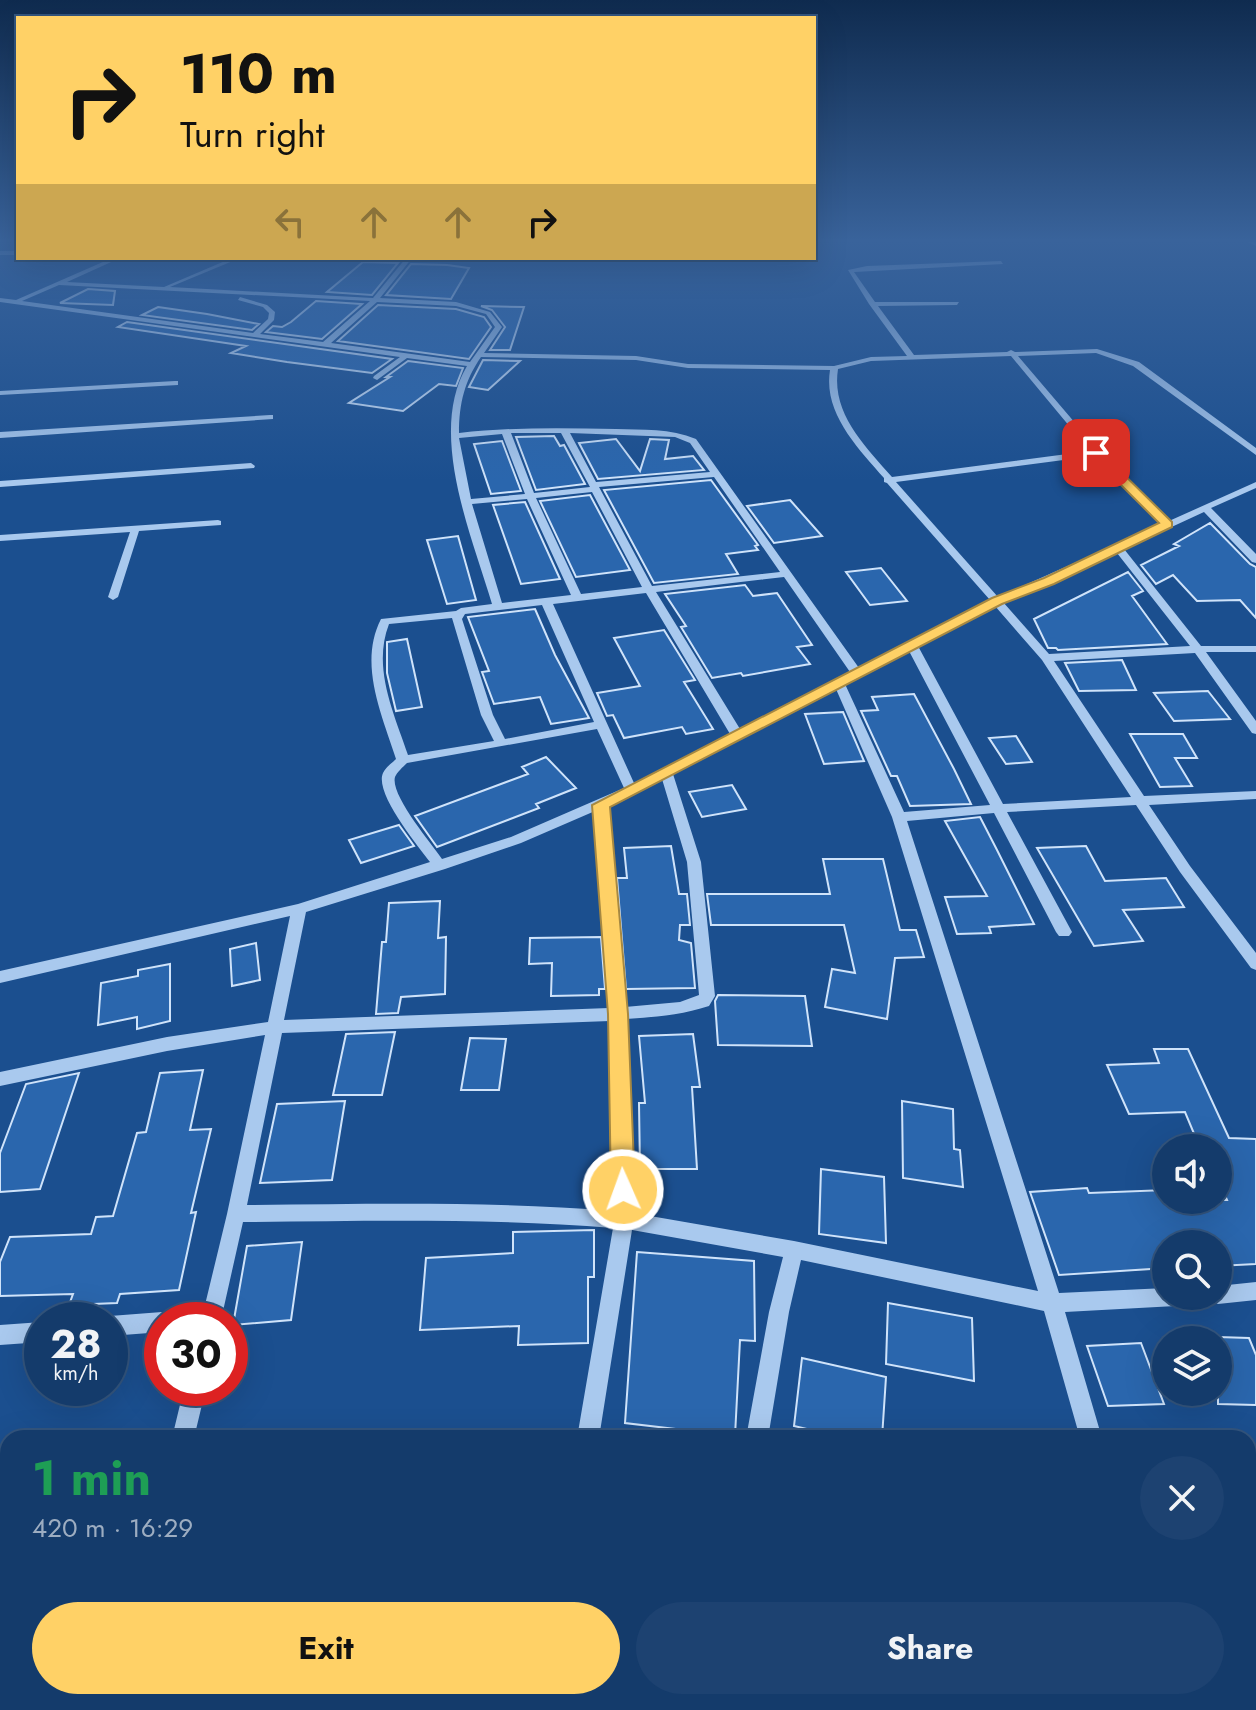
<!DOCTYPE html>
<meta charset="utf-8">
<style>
body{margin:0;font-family:Jost,sans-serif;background:#1d4271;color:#f1f3f6;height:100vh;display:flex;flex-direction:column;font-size:30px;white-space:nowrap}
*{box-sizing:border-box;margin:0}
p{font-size:26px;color:#9dadc1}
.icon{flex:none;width:44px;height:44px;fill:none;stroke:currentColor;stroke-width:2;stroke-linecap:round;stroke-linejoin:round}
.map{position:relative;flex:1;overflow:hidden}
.details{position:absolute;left:0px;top:1430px;width:1256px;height:280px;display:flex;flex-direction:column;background:#143b6b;border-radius:24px 24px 0 0;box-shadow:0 8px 32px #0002,0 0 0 2px #33557e}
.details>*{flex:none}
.banner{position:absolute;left:16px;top:16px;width:800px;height:244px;border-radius:0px;box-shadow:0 8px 32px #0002,0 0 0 2px #33557e;background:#ffd166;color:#111;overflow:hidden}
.buttons{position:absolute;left:1152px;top:1134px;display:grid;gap:16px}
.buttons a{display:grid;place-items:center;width:80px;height:80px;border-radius:50%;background:#143b6b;box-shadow:0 8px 32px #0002,0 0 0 2px #33557e;font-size:40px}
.speed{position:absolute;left:24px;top:1302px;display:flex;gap:16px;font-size:40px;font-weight:700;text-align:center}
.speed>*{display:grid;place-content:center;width:104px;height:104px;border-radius:50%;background:#143b6b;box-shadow:0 8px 32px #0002,0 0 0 2px #33557e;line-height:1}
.speed small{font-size:20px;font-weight:400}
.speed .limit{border:12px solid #d22;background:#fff;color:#111}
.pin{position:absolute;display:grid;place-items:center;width:68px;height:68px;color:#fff;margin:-34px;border-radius:16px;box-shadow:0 4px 12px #0006}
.me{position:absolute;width:88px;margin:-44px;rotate:358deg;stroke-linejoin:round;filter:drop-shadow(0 0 6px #0008)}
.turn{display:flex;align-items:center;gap:28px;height:168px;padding:0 32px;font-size:36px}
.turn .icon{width:104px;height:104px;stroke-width:2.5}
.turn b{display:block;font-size:56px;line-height:68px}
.lanes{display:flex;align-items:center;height:76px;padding:0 32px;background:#0003;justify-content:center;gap:40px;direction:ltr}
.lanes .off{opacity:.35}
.round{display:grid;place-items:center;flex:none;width:84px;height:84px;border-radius:42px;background:#1d4271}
.head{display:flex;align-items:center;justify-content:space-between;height:136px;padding:0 32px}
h1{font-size:48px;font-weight:700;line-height:60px;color:#1e9e55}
.primary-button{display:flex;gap:16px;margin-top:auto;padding:16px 32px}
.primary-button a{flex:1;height:92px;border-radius:48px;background:#ffd166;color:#111;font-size:32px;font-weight:700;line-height:92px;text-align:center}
.primary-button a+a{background:#1d4271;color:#f1f3f6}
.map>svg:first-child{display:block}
</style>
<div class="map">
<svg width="1256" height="1710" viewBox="0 0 1256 1710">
<rect width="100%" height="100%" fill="#1b4f8f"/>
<path fill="#2a66ad" stroke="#cfe3fa" stroke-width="2" d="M 363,262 L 398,263 L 372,295 L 327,292 Z
M 411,264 L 447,265 L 469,268 L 451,299 L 386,295 Z
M 88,289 L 115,291 L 113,305 L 60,303 Z
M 316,301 L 362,304 L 322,339 L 266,332 L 273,326 L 282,327 L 291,322 Z
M 378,305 L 456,309 L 484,317 L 491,327 L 469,359 L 338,341 Z
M 481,306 L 524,307 L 510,350 L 490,350 L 505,327 L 492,310 Z
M 158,307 L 207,314 L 259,324 L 252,330 L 142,315 Z
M 127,322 L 392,359 L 372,373 L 287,362 L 231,353 L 246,346 L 118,327 Z
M 483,360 L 520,361 L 488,390 L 469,387 Z
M 408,361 L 463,368 L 456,386 L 439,384 L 403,411 L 349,403 L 390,377 L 386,377 Z
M 554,436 L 560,446 L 564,445 L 585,484 L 536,490 L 516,437 Z
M 616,439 L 640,471 L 650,439 L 669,440 L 665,459 L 693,456 L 704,470 L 598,479 L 579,443 Z
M 502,441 L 521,491 L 491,494 L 474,444 Z
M 711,480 L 758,545 L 755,546 L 758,550 L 726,554 L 738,574 L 654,583 L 604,490 Z
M 590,495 L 630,570 L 576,577 L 540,501 Z
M 790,500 L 822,536 L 774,543 L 747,506 Z
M 525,502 L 560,579 L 521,584 L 493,505 Z
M 1210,523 L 1250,564 L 1256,567 L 1256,618 L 1240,600 L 1197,601 L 1173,575 L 1156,584 L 1141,565 L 1179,546 L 1174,544 Z
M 458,536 L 476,600 L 447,604 L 427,540 Z
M 881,568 L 907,601 L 870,605 L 846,572 Z
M 1128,572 L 1143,591 L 1132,596 L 1167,644 L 1058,650 L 1056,648 L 1048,648 L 1034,619 Z
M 745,585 L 753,596 L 777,593 L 812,645 L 797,647 L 810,664 L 743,676 L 741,673 L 712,678 L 681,627 L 686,626 L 665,594 Z
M 535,609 L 555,655 L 589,718 L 551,724 L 540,697 L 494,704 L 482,672 L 489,671 L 468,617 Z
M 664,630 L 695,680 L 684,682 L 713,729 L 686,734 L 682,727 L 624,738 L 613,715 L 607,716 L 597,693 L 640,686 L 614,638 Z
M 407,639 L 422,707 L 396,711 L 387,673 L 387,642 Z
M 1122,660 L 1136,690 L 1079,691 L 1065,663 Z
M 1208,691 L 1230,719 L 1174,721 L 1154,693 Z
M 914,694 L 954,769 L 971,804 L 910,806 L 897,776 L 891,776 L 861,711 L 878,710 L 872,697 Z
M 843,712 L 864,761 L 824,764 L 805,714 Z
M 1130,734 L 1183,734 L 1197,758 L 1175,758 L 1192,786 L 1160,787 Z
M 1016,736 L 1032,762 L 1006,764 L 989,738 Z
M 546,757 L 576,788 L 536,804 L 539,808 L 437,847 L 415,816 L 528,774 L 522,767 Z
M 732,785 L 746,809 L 702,817 L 689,792 Z
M 980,817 L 997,850 L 1034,924 L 989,927 L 991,933 L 957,934 L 945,897 L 987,896 L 945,821 Z
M 399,825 L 414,846 L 361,863 L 349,840 Z
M 671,846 L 679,894 L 687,894 L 690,925 L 680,925 L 679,940 L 691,943 L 695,988 L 626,989 L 617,878 L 627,878 L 624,848 Z
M 1086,846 L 1105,881 L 1166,878 L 1184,907 L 1123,910 L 1143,941 L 1094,946 L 1037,848 Z
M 823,859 L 883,859 L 900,930 L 916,930 L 924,957 L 895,958 L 887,1019 L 825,1007 L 832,969 L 855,973 L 844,925 L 711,925 L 707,894 L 830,894 Z
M 440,901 L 438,938 L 446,937 L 445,994 L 401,997 L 398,1013 L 376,1014 L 382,942 L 386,942 L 389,903 Z
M 601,937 L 605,989 L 599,989 L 599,995 L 551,996 L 552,963 L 529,964 L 530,938 Z
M 256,943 L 260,980 L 232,986 L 230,949 Z
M 170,964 L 170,1021 L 137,1029 L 137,1017 L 98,1025 L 101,983 L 138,976 L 138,970 Z
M 718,995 L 805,996 L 812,1046 L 718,1045 L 715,1001 Z
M 395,1032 L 382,1095 L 333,1095 L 346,1034 Z
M 693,1034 L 700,1087 L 692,1087 L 697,1169 L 640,1169 L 639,1103 L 645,1103 L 639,1036 Z
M 470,1038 L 506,1039 L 499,1090 L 461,1090 Z
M 1154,1049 L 1188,1049 L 1229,1138 L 1256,1139 L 1256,1264 L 1218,1266 L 1218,1244 L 1166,1244 L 1166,1268 L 1059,1275 L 1030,1192 L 1087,1188 L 1089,1193 L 1166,1190 L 1166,1200 L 1227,1200 L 1218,1179 L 1218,1148 L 1200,1148 L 1185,1112 L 1129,1114 L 1107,1065 L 1159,1063 Z
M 203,1070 L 190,1130 L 211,1129 L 191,1213 L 196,1212 L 179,1290 L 120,1294 L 117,1303 L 69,1305 L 73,1294 L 0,1296 L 0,1262 L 10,1237 L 91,1234 L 96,1217 L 113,1216 L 137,1133 L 146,1132 L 160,1073 Z
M 79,1073 L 40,1189 L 0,1192 L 0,1153 L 26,1084 Z
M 345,1101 L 332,1180 L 260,1183 L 277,1104 Z
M 902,1101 L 953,1109 L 954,1149 L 960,1150 L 963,1187 L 903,1178 Z
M 821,1169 L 884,1177 L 886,1243 L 819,1234 Z
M 594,1230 L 594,1277 L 588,1277 L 588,1343 L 518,1345 L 519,1326 L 420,1330 L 426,1258 L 513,1253 L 513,1232 Z
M 302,1242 L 291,1320 L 233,1325 L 247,1246 Z
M 637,1252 L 754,1261 L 755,1341 L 740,1340 L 735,1436 L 625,1423 Z
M 888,1303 L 972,1318 L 974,1381 L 886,1364 Z
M 1218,1337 L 1249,1338 L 1256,1355 L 1256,1405 L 1218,1404 Z
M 1141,1343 L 1164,1404 L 1108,1406 L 1087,1346 Z
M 802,1358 L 886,1377 L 882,1438 L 845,1438 L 794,1426 Z"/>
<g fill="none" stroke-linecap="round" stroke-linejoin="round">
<path fill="#a9c9ee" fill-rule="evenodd" d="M 1247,241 L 1256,242 L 1256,246 L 1248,242 Z
M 0,251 L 18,251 L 18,255 L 0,255 Z
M 112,258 L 120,258 L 67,282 L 164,287 L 232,258 L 240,258 L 170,287 L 373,298 L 406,258 L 412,258 L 380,298 L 456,302 L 490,312 L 502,327 L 484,353 L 636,356 L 688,364 L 834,366 L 871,357 L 907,356 L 869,304 L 848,270 L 867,266 L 1001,261 L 1003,264 L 854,272 L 875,302 L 959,302 L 957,305 L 878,306 L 914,355 L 1007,352 L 1011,350 L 1015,352 L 1097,349 L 1139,362 L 1256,448 L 1256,455 L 1133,366 L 1096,353 L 1018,356 L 1099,451 L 1169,521 L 1256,482 L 1256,488 L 1211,508 L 1256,554 L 1256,563 L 1252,562 L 1204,512 L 1124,549 L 1201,646 L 1256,646 L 1256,652 L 1206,652 L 1256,721 L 1256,734 L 1252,733 L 1195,653 L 1054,661 L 1144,796 L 1256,791 L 1256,799 L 1149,805 L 1190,866 L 1256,953 L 1256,970 L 1251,968 L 1180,872 L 1136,805 L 1007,812 L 1072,932 L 1069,936 L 1059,936 L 1056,932 L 994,813 L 907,821 L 1059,1293 L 1166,1288 L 1166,1296 L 1204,1296 L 1201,1303 L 1194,1305 L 1065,1312 L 1102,1438 L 1080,1438 L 1044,1311 L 801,1260 L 789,1312 L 768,1438 L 746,1438 L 769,1312 L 783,1257 L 632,1230 L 599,1438 L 577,1438 L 613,1228 C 490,1218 367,1221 243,1222 L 221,1320 L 174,1320 L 177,1313 L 204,1309 L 227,1214 L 265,1035 L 167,1051 L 0,1086 L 0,1072 L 167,1037 L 268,1022 L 290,916 L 0,983 L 0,971 L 298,904 L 430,862 C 418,846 374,793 383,773 C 385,768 392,763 396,759 C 382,715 358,664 381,619 L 456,611 L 461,608 L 492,604 C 472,536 427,433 467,366 L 407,358 L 377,380 L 373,378 L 374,376 L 400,357 L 0,302 L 0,298 L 16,300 ZM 59,285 L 370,301 L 323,342 L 260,334 L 274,320 L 275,312 L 267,305 L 240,297 L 238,300 L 263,307 L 269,313 L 268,319 L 253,333 L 22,301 ZM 377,302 L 456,306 L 486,314 L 495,327 L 470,362 L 331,343 ZM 1011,356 L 1090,451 L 892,477 C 865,446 831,413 838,369 L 871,361 ZM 481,357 L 636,360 L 688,368 L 830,370 C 823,413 858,448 884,478 L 884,482 L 887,483 L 990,600 L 859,668 L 696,439 C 670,428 643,430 616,429 C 563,428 511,427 459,433 C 459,403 465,380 481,357 ZM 511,433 L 561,433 L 590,487 L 534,493 ZM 570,433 L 675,437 L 690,443 L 710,472 L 596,482 ZM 502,434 L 525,494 L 471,499 L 459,438 ZM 1094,456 L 1162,524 L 998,597 L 896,482 ZM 714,477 L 780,572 L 652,586 L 599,487 ZM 592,492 L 642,587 L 581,594 L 536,498 ZM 527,499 L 571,595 L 502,603 L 472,504 ZM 1117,553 L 1190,646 L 1049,654 L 1003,602 ZM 784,577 L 850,672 L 740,729 L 656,592 ZM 646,593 L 730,734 L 634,783 L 553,604 ZM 542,605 L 594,722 L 505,739 L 493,715 L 462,619 L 465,614 ZM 995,606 L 1042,660 L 1131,797 L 1003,804 L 918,646 ZM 452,618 L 481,715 L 494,741 L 408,755 C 394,713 372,668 389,624 ZM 909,651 L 990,805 L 904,812 L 845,684 ZM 836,689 L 892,817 L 1038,1291 L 794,1241 L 633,1213 L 626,1019 C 654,1017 682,1015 709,1006 L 715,996 L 701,862 L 673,774 ZM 597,729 L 624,788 L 511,837 L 442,859 C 431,843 390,795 395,777 C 397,772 403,767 407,763 ZM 662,779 L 687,862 L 699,995 L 680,1002 L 625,1007 L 608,805 ZM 595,811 L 609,1008 L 284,1020 L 306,912 L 445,869 L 521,843 ZM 610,1021 L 614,1211 C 492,1201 370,1204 247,1205 L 282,1033 Z
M 503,258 L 527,258 L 528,259 L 525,261 Z
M 175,381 L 178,381 L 178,385 L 0,395 L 0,391 Z
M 270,415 L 273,415 L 273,419 L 0,438 L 0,432 Z
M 251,463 L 255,466 L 254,468 L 0,487 L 0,481 Z
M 218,520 L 221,521 L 221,525 L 139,531 L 118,597 L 113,600 L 108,597 L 130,532 L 0,541 L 0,535 Z
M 1256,1282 L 1256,1300 L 1218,1304 L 1211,1302 L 1208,1296 L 1218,1296 L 1218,1286 Z
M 162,1312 L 169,1315 L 171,1320 L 162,1320 L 162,1332 L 110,1336 L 110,1320 L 102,1320 L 110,1316 Z
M 42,1322 L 42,1342 L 0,1345 L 0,1325 Z
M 184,1388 L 206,1388 L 194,1438 L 172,1438 Z
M 0,1462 L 8,1462 L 8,1484 L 0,1484 Z
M 178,1702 L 204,1702 L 201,1710 L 175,1710 Z
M 523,1702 L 549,1702 L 547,1710 L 521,1710 Z
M 698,1702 L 724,1702 L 723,1710 L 697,1710 Z
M 869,1702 L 916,1702 L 920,1710 L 873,1710 Z
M 996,1702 L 1022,1702 L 1023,1710 L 997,1710 Z
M 1159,1702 L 1185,1702 L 1187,1710 L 1161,1710 Z"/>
</g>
<linearGradient id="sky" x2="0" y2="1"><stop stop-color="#0f2b4f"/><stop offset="0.5" stop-color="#39639b"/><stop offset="1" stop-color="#39639b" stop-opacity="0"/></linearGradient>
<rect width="1256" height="481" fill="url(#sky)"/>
<path fill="#ffd166" stroke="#a68842" stroke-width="2" d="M 1092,451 L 1100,451 L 1172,522 L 1172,527 L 1054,584 L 1002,604 L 610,807 L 628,1014 L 635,1190 L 632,1198 L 623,1201 L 615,1198 L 611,1190 L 608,1014 L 592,805 L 992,598 L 1044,578 L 1159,523 L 1092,456 Z"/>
</svg>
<div class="buttons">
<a><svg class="icon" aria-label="sound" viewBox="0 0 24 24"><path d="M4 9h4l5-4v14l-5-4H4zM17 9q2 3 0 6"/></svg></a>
<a><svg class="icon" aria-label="search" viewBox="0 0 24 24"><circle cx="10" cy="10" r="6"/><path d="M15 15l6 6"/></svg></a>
<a><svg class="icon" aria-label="layers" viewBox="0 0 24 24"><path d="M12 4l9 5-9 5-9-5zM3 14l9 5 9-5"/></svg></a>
</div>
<div class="speed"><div>28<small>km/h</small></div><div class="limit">30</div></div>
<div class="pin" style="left:1096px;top:453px;background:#d93025"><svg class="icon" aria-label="arrive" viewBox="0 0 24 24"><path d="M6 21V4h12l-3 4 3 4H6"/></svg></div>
<svg class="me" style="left:623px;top:1190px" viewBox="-20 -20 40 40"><circle r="17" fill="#ffd166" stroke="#fff" stroke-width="3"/><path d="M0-11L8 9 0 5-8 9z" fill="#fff"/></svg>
<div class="banner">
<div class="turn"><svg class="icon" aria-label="right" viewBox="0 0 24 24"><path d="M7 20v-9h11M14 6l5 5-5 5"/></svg><div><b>110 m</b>Turn right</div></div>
<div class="lanes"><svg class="icon off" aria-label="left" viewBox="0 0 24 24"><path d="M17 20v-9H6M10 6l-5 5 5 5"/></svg><svg class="icon off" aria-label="ahead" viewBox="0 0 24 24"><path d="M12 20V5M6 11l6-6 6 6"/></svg><svg class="icon off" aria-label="ahead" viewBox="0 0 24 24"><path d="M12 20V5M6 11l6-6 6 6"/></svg><svg class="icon" aria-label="right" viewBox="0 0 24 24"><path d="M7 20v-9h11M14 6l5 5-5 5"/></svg></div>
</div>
<section class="details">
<div class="head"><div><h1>1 min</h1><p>420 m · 16:29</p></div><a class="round"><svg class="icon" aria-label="close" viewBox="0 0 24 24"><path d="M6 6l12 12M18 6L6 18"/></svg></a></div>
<div class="primary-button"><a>Exit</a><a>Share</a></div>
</section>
</div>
